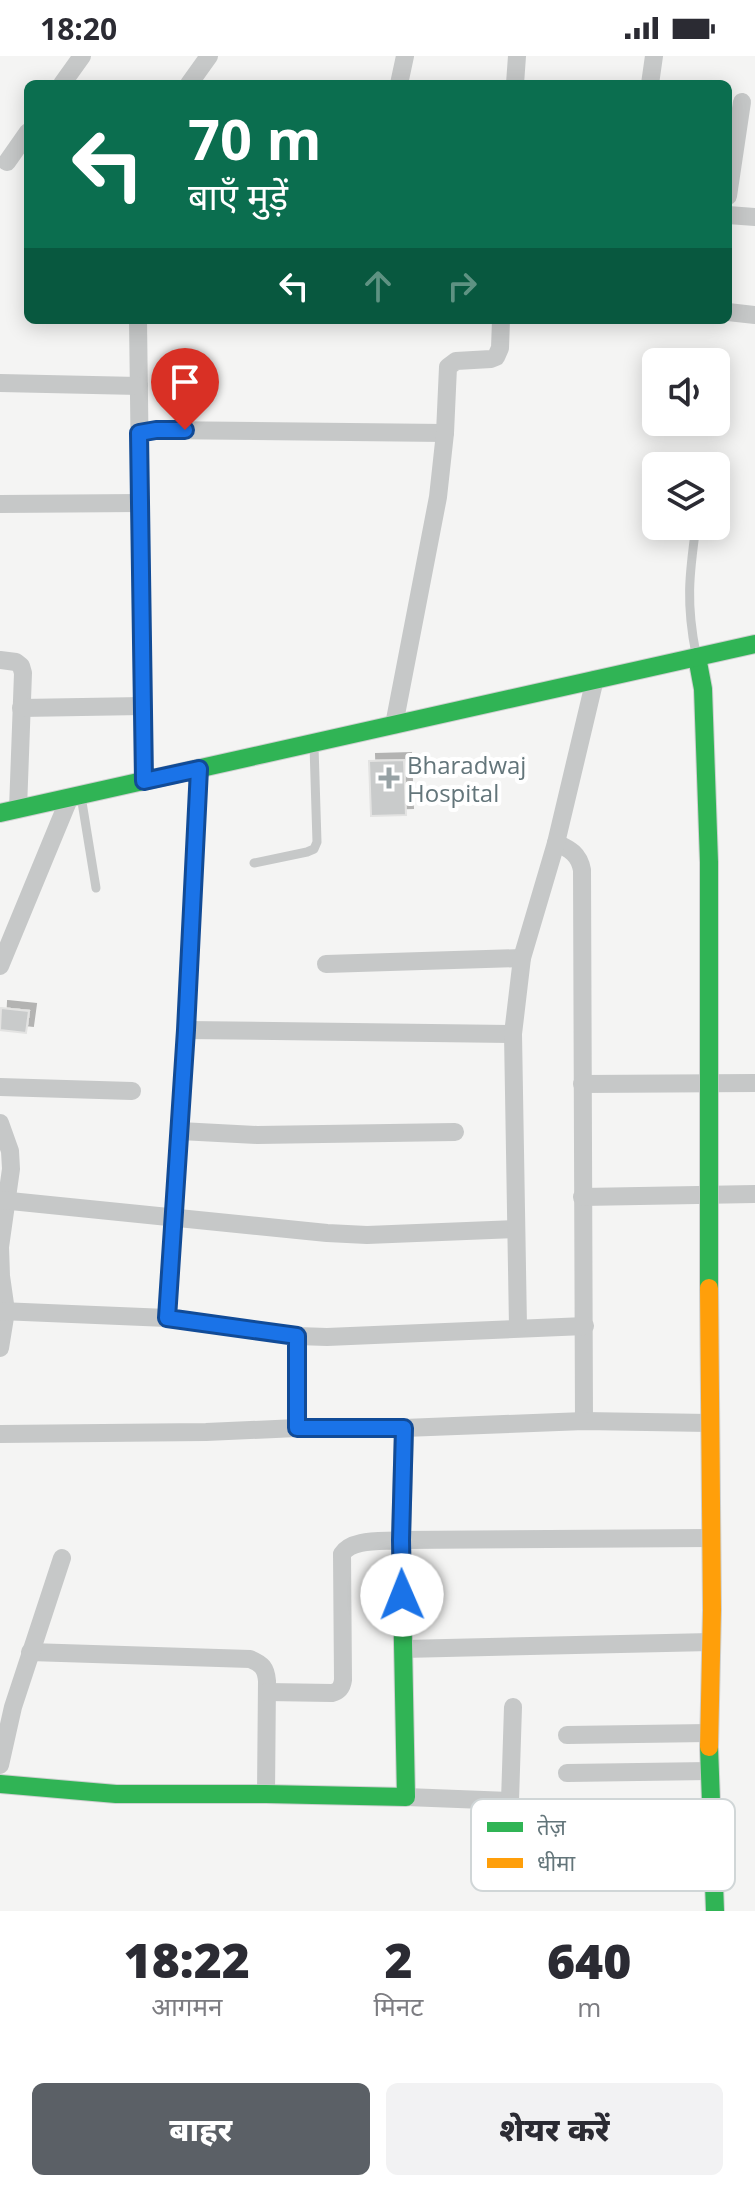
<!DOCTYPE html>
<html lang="hi">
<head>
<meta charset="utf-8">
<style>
	body { margin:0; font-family:"Open Sans","Noto Sans Devanagari",sans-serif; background:#f2f2f3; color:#2b2b33; height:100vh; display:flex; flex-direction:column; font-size:30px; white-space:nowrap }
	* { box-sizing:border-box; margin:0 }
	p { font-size:26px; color:#7c7c81 }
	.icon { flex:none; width:44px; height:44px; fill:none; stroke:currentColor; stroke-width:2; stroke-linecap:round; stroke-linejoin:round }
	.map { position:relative; height:1855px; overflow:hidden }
	.sheet { display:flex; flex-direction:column; background:#fff; flex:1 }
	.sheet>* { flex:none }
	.guide { position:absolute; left:24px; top:24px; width:708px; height:244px; border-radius:12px; box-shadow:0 4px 20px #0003; background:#0b6e4f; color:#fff; overflow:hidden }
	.controls { position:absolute; left:642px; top:292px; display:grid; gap:16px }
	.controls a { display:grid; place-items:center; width:88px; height:88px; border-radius:12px; background:#fff; box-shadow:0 4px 20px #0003; font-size:40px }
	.pin { position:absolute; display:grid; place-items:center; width:68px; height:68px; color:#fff; margin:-82px -34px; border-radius:50% 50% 50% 0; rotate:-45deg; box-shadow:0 0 8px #0007 }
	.pin .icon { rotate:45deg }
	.me { position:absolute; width:88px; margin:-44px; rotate:359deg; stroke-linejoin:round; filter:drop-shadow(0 0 6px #0008) }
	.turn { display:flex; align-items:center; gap:28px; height:168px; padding:0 32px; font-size:36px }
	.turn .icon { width:104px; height:104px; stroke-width:2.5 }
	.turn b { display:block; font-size:56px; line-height:68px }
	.lanes { display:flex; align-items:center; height:76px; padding:0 32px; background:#0003; justify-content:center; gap:40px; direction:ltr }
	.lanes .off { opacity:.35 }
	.eta { display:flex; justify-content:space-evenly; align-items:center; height:136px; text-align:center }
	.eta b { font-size:48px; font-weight:800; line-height:56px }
	.primary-button { display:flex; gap:16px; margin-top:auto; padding:16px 32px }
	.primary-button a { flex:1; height:92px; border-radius:12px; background:#5b6066; color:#fff; font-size:32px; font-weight:800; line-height:92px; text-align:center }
	.primary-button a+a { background:#f2f2f3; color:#2b2b33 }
	.status { display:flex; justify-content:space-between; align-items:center; height:56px; padding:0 40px; background:#fff; direction:ltr }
	.status svg { height:22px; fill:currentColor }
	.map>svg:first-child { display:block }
	.building { fill:#c9cbcb; stroke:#e3e3e2; stroke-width:2; filter:url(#shadow) }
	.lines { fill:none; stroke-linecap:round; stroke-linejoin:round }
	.fast-casing { stroke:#ced0d0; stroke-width:20 }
	.slow-casing { stroke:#ced0d0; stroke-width:20 }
	.lane { stroke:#c6c8c8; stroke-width:9 }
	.street { stroke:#c6c8c8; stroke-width:18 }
	.fast { stroke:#30b455; stroke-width:18 }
	.slow { stroke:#ff9f0a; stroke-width:18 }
	.route-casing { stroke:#114b97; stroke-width:20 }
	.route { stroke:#1a73e8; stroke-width:14 }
	.poi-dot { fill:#96a1a4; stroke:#fff; stroke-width:3 }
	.labels { text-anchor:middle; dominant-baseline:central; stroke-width:8; stroke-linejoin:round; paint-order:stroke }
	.poi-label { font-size:24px; fill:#63757a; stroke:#fff; text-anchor:start }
	.key { fill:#fff; stroke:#d0d6d7; stroke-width:2 }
	.key-label { font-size:22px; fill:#63757a }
</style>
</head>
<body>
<div class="status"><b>18:20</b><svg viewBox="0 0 49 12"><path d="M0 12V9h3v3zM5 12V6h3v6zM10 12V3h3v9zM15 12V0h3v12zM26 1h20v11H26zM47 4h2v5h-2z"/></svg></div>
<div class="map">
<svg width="755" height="1855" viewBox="0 0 755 1855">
	<defs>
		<filter id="shadow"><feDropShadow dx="7" dy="-7" stdDeviation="0" flood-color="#0004"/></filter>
	</defs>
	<rect width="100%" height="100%" fill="#f4f4f3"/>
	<!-- building -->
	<g class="building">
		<path d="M404,704L406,759L371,760L369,705Z"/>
		<path d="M1,952L29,955L26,977L0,974Z"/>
	</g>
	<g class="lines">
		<!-- fast casing -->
		<g class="fast-casing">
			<g id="fast">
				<path d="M697,601L703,633L709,806V1232"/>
				<path d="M0,757L755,588"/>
				<path d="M709,1691L715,1855"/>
				<path d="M0,1728L116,1738H266L406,1741L401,1484L404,1372"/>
			</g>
		</g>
		<!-- slow casing -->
		<g class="slow-casing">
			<path id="slow" d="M709,1691L712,1554L709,1232"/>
		</g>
		<!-- lane -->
		<g class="lane">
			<path d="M709,410L710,407"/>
			<path d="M696,470C689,520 686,548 696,598"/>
			<path d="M81,740L96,832"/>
			<path d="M254,807L307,796L314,793L317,786L314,690"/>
		</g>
		<!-- street -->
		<g class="street">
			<path d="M62,28L82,0"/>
			<path d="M189,28L209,0"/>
			<path d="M399,28L405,0"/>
			<path d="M515,28L517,0"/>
			<path d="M650,28L654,0"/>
			<path d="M7,106L28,76"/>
			<path d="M728,140L742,46"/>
			<path d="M728,159L755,161"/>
			<path d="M728,256L755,259"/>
			<path d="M138,264L144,725"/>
			<path d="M0,327L139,330"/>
			<path d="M139,377L156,374L445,377"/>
			<path d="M0,448L140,447"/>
			<path d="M0,604L16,606L21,610L23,617L18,753"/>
			<path d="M21,652L143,650"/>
			<path d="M394,669L438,441L445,377L448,311L456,305L491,303L496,301L500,292L501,264"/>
			<path d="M556,787C570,793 579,798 582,814L584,1365"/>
			<path d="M326,908L522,902"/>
			<path d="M0,910L69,743"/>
			<path d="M186,974L513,978"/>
			<path d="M582,1028L755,1027"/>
			<path d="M0,1031L132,1035"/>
			<path d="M0,1067L10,1095L11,1113L0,1191L1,1220L6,1255L0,1292"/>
			<path d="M180,1075L257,1079L455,1076"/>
			<path d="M582,1141L755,1138"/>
			<path d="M0,1144L327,1177L367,1179L515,1173"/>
			<path d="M0,1255L167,1262L297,1280L327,1281L585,1270"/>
			<path d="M167,1262L186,974L199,713"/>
			<path d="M518,1271L513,978L522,902L556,787L595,623"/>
			<path d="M297,1280V1372"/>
			<path d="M0,1378L206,1376L297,1372H404L584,1365L709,1367"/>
			<path d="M403,1593L711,1586"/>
			<path d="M30,1596L250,1603C262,1608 266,1612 267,1625L266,1738"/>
			<path d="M267,1636L332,1637C340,1635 342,1631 343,1624L342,1498C352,1482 384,1486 401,1484L711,1482"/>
			<path d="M567,1679L708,1677"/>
			<path d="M0,1709L13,1651L62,1502"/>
			<path d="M567,1717L709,1715"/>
			<path d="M406,1741L510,1745C514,1776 543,1798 573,1803L713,1800"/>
			<path d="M510,1745L513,1651"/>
		</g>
		<!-- fast -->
		<use href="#fast" class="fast"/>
		<!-- slow -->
		<use href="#slow" class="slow"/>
	</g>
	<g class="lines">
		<!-- route casing -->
		<g class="route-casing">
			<path id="route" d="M185,374H156L139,377L144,725L199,713L186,974L167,1262L297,1280V1372H404L401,1484L402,1539"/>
		</g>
		<!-- route -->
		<use href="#route" class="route"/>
	</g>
	<!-- markers -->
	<path class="poi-dot" d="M385 710h8v8h8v8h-8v8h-8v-8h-8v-8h8z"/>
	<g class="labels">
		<!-- poi labels -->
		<g class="poi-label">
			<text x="407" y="708">Bharadwaj<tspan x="407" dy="28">Hospital</tspan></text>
		</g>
	</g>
	<!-- legend -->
	<rect x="471" y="1743" width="264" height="92" rx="12" class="key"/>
	<rect x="487" y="1766" width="36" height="10" fill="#30b455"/>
	<rect x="487" y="1802" width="36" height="10" fill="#ff9f0a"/>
	<g class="key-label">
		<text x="537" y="1779">तेज़</text>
		<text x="537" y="1815">धीमा</text>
	</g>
</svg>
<div class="controls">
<a><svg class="icon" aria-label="sound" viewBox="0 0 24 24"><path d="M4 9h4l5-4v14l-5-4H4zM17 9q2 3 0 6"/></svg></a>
<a><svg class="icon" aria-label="layers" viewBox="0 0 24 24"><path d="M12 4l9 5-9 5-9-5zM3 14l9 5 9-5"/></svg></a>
</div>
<div class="pin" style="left:185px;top:374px;background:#d93025"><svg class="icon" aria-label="arrive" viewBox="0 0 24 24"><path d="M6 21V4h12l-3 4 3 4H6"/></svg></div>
<svg class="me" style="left:402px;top:1539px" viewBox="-20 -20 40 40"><circle r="19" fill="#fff"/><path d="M0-13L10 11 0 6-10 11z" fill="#1a73e8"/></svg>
<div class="guide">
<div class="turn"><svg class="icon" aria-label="left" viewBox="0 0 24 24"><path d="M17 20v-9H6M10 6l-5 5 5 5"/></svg><div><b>70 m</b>बाएँ मुड़ें</div></div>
<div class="lanes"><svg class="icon" aria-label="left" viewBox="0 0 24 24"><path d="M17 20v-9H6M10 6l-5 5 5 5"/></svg><svg class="icon off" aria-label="ahead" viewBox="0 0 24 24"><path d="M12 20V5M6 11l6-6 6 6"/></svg><svg class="icon off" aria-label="right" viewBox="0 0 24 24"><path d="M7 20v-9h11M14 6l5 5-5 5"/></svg></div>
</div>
</div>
<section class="sheet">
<div class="eta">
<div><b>18:22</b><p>आगमन</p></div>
<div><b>2</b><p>मिनट</p></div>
<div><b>640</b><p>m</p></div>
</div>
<div class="primary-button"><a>बाहर</a><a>शेयर करें</a></div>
</section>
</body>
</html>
